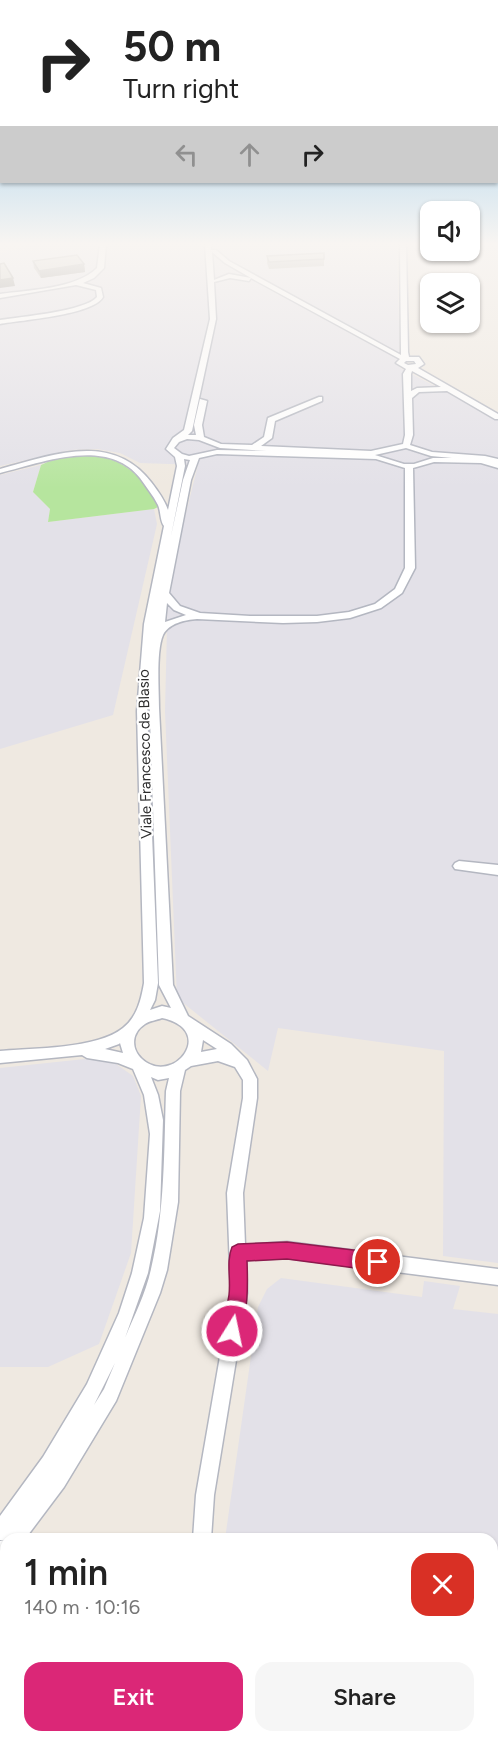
<!DOCTYPE html>
<html lang="en">
<head>
<meta charset="utf-8">
<style>
	body { margin:0; font-family:Figtree,sans-serif; background:#f6f6f6; color:#222; height:100vh; display:flex; flex-direction:column; font-size:22px; white-space:nowrap }
	* { box-sizing:border-box; margin:0 }
	p { font-size:20px; color:#767676 }
	.icon { flex:none; width:33px; height:33px; fill:none; stroke:currentColor; stroke-width:2; stroke-linecap:round; stroke-linejoin:round }
	.map { position:relative; flex:1; overflow:hidden }
	.details { position:absolute; left:0px; top:1533px; width:498px; height:210px; display:flex; flex-direction:column; background:#fff; border-radius:18px 18px 0 0; box-shadow:0 2px 4px #0004 }
	.details>* { flex:none }
	.top-card { position:absolute; left:0px; top:0px; width:498px; height:183px; box-shadow:0 2px 4px #0004; background:#fff; color:#222; overflow:hidden }
	.tools { position:absolute; left:420px; top:201px; display:grid; gap:12px }
	.tools a { display:grid; place-items:center; width:60px; height:60px; border-radius:12px; background:#fff; box-shadow:0 2px 4px #0004; font-size:30px }
	.pin { position:absolute; display:grid; place-items:center; width:51px; height:51px; color:#fff; margin:-26px; border:3px solid #fff; border-radius:50%; box-shadow:0 2px 6px #0007 }
	.me { position:absolute; width:66px; margin:-33px; rotate:10deg; stroke-linejoin:round; filter:drop-shadow(0 0 4px #0008) }
	.turn { display:flex; align-items:center; gap:21px; height:126px; padding:0 24px; font-size:27px }
	.turn .icon { width:78px; height:78px; stroke-width:2.5 }
	.turn b { display:block; font-size:42px; line-height:51px }
	.lanes { display:flex; align-items:center; height:57px; padding:0 24px; background:#0003; justify-content:center; gap:30px; direction:ltr }
	.lanes .off { opacity:.35 }
	.round { display:grid; place-items:center; flex:none; width:63px; height:63px; border-radius:18px; background:#f6f6f6 }
	.head { display:flex; align-items:center; justify-content:space-between; height:102px; padding:0 24px }
	h1 { font-size:36px; font-weight:600; line-height:45px }
	.action { display:flex; gap:12px; margin-top:auto; padding:12px 24px }
	.action a { flex:1; height:69px; border-radius:18px; background:#db2777; color:#fff; font-size:24px; font-weight:600; line-height:69px; text-align:center }
	.action a+a { background:#f6f6f6; color:#222 }
	.map>svg:first-child { display:block }
	.industrial { fill:#e3e1e8 }
	.green { fill:#b6e59e }
	.lines { fill:none; stroke-linecap:round; stroke-linejoin:round }
	.minor-casing { stroke:#b4b7c1; stroke-width:3 }
	.minor { fill:#fff; fill-rule:evenodd }
	.wall { fill:#afaba4 }
	.shaded-wall { fill:#8e8b86 }
	.building { fill:#cbc7bf; stroke:#8e8b86; stroke-width:1.5 }
	.route { fill:#db2777; stroke:#8e194d; stroke-width:1.5 }
	.labels { text-anchor:middle; dominant-baseline:central; stroke-width:4.5; stroke-linejoin:round; paint-order:stroke }
	.street-label { font-size:15px; fill:#2e2e2e; stroke:#fff }
</style>
</head>
<body>
<div class="map">
<svg width="498" height="1743" viewBox="0 0 498 1743">
	<rect width="100%" height="100%" fill="#efe9e1"/>
	<!-- industrial -->
	<g class="industrial">
		<path d="M37,244H397L400,368L498,419V1263L443,1256L444,1051L278,1028L268,1071L177,998L165,711L168,585L198,465L140,463L120,453L97,449L70,450L0,466V253Z"/>
		<path d="M41,465L33,492L50,509L48,522L154,509L157,524L113,715L0,749V475Z"/>
		<path d="M94,1058L116,1064L133,1076L141,1096L131,1253L99,1344L48,1367H0V1068Z"/>
		<path d="M281,1278L422,1297L424,1281L460,1286L453,1309L498,1314V1743H234L233,1737H492V1539H225L258,1307L267,1289Z"/>
	</g>
	<!-- green -->
	<path class="green" d="M91,455C116,458 131,467 147,487C151,493 157,499 158,507L154,509L48,522L50,509L33,492L41,465C57,457 73,456 91,455Z"/>
	<g class="lines">
		<!-- minor casing -->
		<g class="minor-casing">
			<g id="minor">
				<path d="M100,244H106L104,268L94,278L83,283L101,288L103,297C93,315 22,320 0,324V320C20,317 86,311 97,297L96,290L76,285L0,298V294C28,290 76,289 97,268Z"/>
				<path d="M205,244H211V250H216L229,261L401,355L400,244H406L408,352L409,357H419L424,364L418,368L498,414V419H495L447,391L419,392L412,398L413,435L410,445L432,452L485,456L498,459V468L481,463L434,462L413,468L415,568L402,593L381,608L350,618L317,622L283,623L197,619C185,620 169,623 163,635C156,651 159,690 159,708L173,985L188,1016L231,1044L247,1060L257,1079V1098L243,1193L245,1245L287,1242L498,1269V1285L287,1258L246,1260L247,1293L214,1495L211,1539H193L196,1495L231,1293L227,1193L243,1098V1080L235,1067L218,1061L191,1066L185,1070L180,1091L178,1202L167,1270L160,1293L116,1401L64,1487L25,1539H6V1563L0,1565V1541L4,1540H0V1516L43,1457L87,1384L119,1313L132,1273L144,1218L150,1134L144,1095L133,1069L118,1063L87,1058L82,1055L0,1063V1051C33,1048 97,1049 123,1028C137,1017 141,1000 144,983L137,711L144,624L164,526C160,521 161,512 158,505C153,495 146,487 140,478C107,436 41,463 0,473V469C52,455 112,431 151,482C158,491 164,499 168,510L177,466L175,457L166,449L173,438L184,430L210,319ZM212,252L225,263L251,278L229,274L214,280ZM230,278L249,281L251,278L400,359L396,363L406,369L403,374L405,435L403,444L371,451L261,446L272,438L275,421L322,401V397H319L268,418L264,437L252,445L221,444L204,437L202,425L207,401L200,399L194,425L196,435H188L192,431L216,319L214,282ZM406,361H414L416,364L408,365L404,363ZM412,371L441,387L417,388L411,391V374ZM187,439L199,440L220,448L267,451L217,450L189,456L182,454L174,448L179,442ZM406,448L431,456L452,458H433L414,464H404L375,455ZM217,454L376,459L405,468V568L395,589L375,604L349,612L317,616H250L200,613L180,606L169,593L191,480L199,458ZM184,459L190,460L183,480L171,536L185,466ZM167,603L174,610L186,615L165,622ZM149,689L159,985L171,1008L162,1006L150,1010L155,1000L158,983L147,711ZM162,1018C218,1030 173,1087 142,1059C131,1049 131,1033 145,1024C149,1021 157,1020 162,1018ZM203,1040L217,1049L201,1052ZM120,1043L123,1053L105,1049L119,1044ZM151,1077L158,1080L169,1078L166,1091C164,1151 165,1211 151,1269C146,1293 134,1316 125,1338L148,1273L160,1211L163,1120L158,1095ZM115,1363L104,1389L94,1405Z"/>
				<path d="M459,861L498,865V875L455,869L453,866L455,863Z"/>
				<rect x="192" y="1737" width="20" height="6"/>
			</g>
		</g>
		<!-- minor -->
		<use href="#minor" class="minor"/>
	</g>
	<!-- wall -->
	<g class="wall">
		<path d="M267,256L324,259V266L269,269L267,263Z"/>
		<path d="M33,261L84,264L85,272L41,278L34,268Z"/>
	</g>
	<!-- shaded-wall -->
	<g class="shaded-wall">
		<path d="M84,264L85,272L41,278L39,271Z"/>
		<path d="M13,278L15,286L0,288V280Z"/>
	</g>
	<!-- building -->
	<g class="building">
		<path d="M324,253V259L269,262L267,256Z"/>
		<path d="M77,255L84,264L39,271L33,261Z"/>
		<path d="M4,263L13,278L0,280V264Z"/>
	</g>
	<!-- sky -->
	<linearGradient id="sky" x2="0" y2="1"><stop stop-color="#7abfeb"/><stop offset="0.5" stop-color="#f8f5f2"/><stop offset="1" stop-color="#f8f5f2" stop-opacity="0"/></linearGradient>
	<rect width="498" height="488" fill="url(#sky)"/>
	<!-- route -->
	<path class="route" d="M287,1242L378,1253L384,1255L387,1262L384,1268L378,1271L287,1259L247,1261C248,1286 248,1314 239,1338L232,1340L225,1338C220,1325 227,1308 229,1295C231,1279 226,1261 232,1247L238,1244Z"/>
	<g class="labels">
		<!-- street labels -->
		<g class="street-label">
			<text transform="translate(145 754) rotate(-91)">Viale Francesco de Blasio</text>
		</g>
	</g>
</svg>
<div class="tools">
<a><svg class="icon" aria-label="sound" viewBox="0 0 24 24"><path d="M4 9h4l5-4v14l-5-4H4zM17 9q2 3 0 6"/></svg></a>
<a><svg class="icon" aria-label="layers" viewBox="0 0 24 24"><path d="M12 4l9 5-9 5-9-5zM3 14l9 5 9-5"/></svg></a>
</div>
<div class="pin" style="left:378px;top:1262px;background:#d93025"><svg class="icon" aria-label="arrive" viewBox="0 0 24 24"><path d="M6 21V4h12l-3 4 3 4H6"/></svg></div>
<svg class="me" style="left:232px;top:1331px" viewBox="-20 -20 40 40"><circle r="17" fill="#db2777" stroke="#fff" stroke-width="3"/><path d="M0-11L8 9 0 5-8 9z" fill="#fff"/></svg>
<div class="top-card">
<div class="turn"><svg class="icon" aria-label="right" viewBox="0 0 24 24"><path d="M7 20v-9h11M14 6l5 5-5 5"/></svg><div><b>50 m</b>Turn right</div></div>
<div class="lanes"><svg class="icon off" aria-label="left" viewBox="0 0 24 24"><path d="M17 20v-9H6M10 6l-5 5 5 5"/></svg><svg class="icon off" aria-label="ahead" viewBox="0 0 24 24"><path d="M12 20V5M6 11l6-6 6 6"/></svg><svg class="icon" aria-label="right" viewBox="0 0 24 24"><path d="M7 20v-9h11M14 6l5 5-5 5"/></svg></div>
</div>
<section class="details">
<div class="head"><div><h1>1 min</h1><p>140 m · 10:16</p></div><a class="round" style="background:#d93025;color:#fff"><svg class="icon" aria-label="close" viewBox="0 0 24 24"><path d="M6 6l12 12M18 6L6 18"/></svg></a></div>
<div class="action"><a>Exit</a><a>Share</a></div>
</section>
</div>
</body>
</html>
